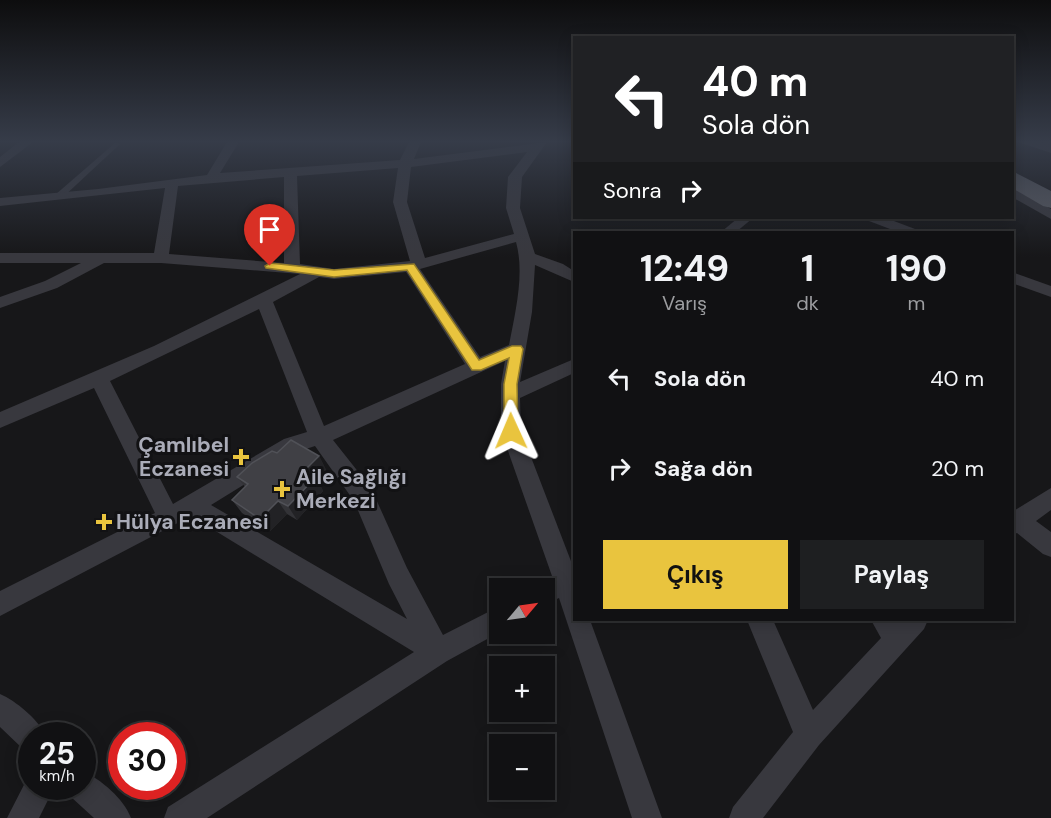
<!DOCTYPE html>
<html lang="tr">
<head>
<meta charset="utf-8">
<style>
	body { margin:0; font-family:"DM Sans",sans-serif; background:#1e1f21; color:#f1f3f6; height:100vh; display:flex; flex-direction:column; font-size:22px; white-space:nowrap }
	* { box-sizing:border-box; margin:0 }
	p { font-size:20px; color:#9c9da0 }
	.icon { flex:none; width:33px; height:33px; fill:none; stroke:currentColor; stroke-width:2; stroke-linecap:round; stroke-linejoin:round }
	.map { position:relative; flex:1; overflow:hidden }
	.side { position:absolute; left:573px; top:231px; width:441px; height:390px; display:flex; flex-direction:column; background:#111113; border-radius:0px; box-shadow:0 3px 15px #0003,0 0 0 2px #303133 }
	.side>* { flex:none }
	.top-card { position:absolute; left:573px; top:36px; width:441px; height:183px; border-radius:0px; box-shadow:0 3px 15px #0003,0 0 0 2px #303133; background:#202124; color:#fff; overflow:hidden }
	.needle { width:39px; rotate:61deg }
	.buttons { position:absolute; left:489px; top:578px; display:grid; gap:12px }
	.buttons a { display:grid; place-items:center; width:66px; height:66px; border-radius:0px; background:#111113; box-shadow:0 3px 15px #0003,0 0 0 2px #303133; font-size:30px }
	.speed { position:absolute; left:18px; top:722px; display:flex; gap:12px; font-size:30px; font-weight:700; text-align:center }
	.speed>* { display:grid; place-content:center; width:78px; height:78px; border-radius:50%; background:#111113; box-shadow:0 3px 15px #0003,0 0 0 2px #303133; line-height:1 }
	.speed small { font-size:15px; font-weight:400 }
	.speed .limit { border:9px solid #d22; background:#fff; color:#111 }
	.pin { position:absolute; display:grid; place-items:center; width:51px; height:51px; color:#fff; margin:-62px -26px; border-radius:50% 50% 50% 0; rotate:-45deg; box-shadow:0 0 6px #0007 }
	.pin .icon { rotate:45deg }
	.me { position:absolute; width:66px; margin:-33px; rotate:359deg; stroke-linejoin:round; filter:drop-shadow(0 0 4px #0008) }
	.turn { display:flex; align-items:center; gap:21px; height:126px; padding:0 30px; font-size:27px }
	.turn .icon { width:78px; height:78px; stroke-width:2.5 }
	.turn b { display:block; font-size:42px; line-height:51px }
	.then { display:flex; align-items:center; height:57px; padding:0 30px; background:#0003; gap:12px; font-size:22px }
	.eta { display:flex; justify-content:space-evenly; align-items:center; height:102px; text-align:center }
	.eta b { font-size:36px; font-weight:700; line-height:42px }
	.action { display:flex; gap:12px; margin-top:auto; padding:12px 30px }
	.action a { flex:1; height:69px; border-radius:0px; background:#e9c43e; color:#111; font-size:24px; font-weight:700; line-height:69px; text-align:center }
	.action a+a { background:#1e1f21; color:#f1f3f6 }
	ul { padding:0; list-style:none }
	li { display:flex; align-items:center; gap:18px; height:90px; padding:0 30px }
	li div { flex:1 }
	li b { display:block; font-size:22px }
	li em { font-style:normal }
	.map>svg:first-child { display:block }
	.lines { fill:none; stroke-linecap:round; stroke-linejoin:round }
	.service { fill:#38383e; fill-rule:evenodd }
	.minor { fill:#38383e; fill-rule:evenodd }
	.trunk { fill:#5c5e65; fill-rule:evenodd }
	.wall { fill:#333337 }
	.shaded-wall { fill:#222225 }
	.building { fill:#404045; stroke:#505157; stroke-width:1.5 }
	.route { fill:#e9c43e; stroke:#977f28; stroke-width:1.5 }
	.poi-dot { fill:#e9c43e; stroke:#121214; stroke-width:2 }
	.labels { text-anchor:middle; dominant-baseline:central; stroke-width:6; stroke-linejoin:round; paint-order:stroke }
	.poi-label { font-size:21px; font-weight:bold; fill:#aaacb8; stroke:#121214; text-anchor:start }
</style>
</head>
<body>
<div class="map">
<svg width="1051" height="818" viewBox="0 0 1051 818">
	<rect width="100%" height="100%" fill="#171719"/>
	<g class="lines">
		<!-- service -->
		<g class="service">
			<path d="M1043,142H1051V147Z"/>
			<path d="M115,143L120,144L61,199H55V195Z"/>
		</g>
		<!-- minor -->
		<g class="minor">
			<path d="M19,142H33L0,167V157Z"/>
			<path d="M227,142H239L220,173L400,160L409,142H421L414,159L547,142L522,177L520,208L535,254L563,264L574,271V282L535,265L532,312L520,382L574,359V373L520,398L521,431L574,569V620H590L662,818H632L559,598L544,605V588H534L535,584L552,576L501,431V384L505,361L333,440L371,488L407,568L443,635L500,606V632L447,661L207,818H164L168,807L414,652L191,516L0,616V591L155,513L94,388L0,428V412L154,346L300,274L161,263H104L57,288L0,308V297L45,281L81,263H0V253H154L165,188L0,206V198L98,189L207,175ZM527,152L508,177L506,208L514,234L425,258L407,202L411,167ZM398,168L393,202L410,261L334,269L300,264L297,176ZM284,177V263L169,254L178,186ZM516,242C525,274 515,313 509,345L480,357L420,269ZM406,272L465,364L324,426L273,302L319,277L334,279ZM259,309L307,432L284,439L173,504L110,381ZM315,446L354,501L389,584L407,619L211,505L297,452Z"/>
			<path d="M1018,142H1040L1051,145V153Z"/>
			<path d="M1012,187L1051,209V219L1012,197Z"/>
			<path d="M738,218H753L736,232H721Z"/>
			<path d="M867,218H886L915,229L917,232H898L869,221Z"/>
			<path d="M1012,272L1051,286V297L1012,283Z"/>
			<path d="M1051,488V510L1036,521L1051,532V557L1043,554L1017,533L1012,535V512Z"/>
			<path d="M747,620H773L813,710L881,638L871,620H928L924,629L819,745L763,818H729L733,807L793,732Z"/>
			<path d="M0,694C16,701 38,719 45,735H32V752L22,748L0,727Z"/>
			<path d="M82,771C101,779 124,799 131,818H94L71,797L67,786H82Z"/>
			<path d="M29,775H32V786H55L39,818H7Z"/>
		</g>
		<!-- trunk -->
		<path class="trunk" d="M1012,171L1051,191V208L1043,206L1012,188Z"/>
	</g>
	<!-- wall -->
	<path class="wall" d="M319,456L326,470L317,479L323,491L297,520L287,514L270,531L242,513L232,500L245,487L237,477Z"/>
	<!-- shaded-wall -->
	<g class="shaded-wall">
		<path d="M319,456L326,470L317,479L323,491L297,520L288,506L304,471Z"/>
		<path d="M278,501L287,514L270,531L260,519Z"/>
	</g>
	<!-- building -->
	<path class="building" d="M291,440L319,456L304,471L316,477L288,506L278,501L260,519L232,500L248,484L237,477L252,463L272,451L277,453Z"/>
	<!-- sky -->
	<linearGradient id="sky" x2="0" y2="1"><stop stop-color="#0d0d0e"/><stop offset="0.55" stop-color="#363c49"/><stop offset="1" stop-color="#363c49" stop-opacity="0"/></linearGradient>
	<rect width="1051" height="257" fill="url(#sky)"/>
	<!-- route -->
	<path class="route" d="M270,263L334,270L414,264L479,360L512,346H521L523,349L517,384L518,431L516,435H506L504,431V384L509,358L481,370H472L407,270L334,277L266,268L265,266Z"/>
	<!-- markers -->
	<g class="poi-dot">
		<path d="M238 448h6v6h6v6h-6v6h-6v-6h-6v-6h6z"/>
		<path d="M279 480h6v6h6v6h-6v6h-6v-6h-6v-6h6z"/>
		<path d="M101 513h6v6h6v6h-6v6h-6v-6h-6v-6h6z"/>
	</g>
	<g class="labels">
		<!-- poi labels -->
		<g class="poi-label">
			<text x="229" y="445" text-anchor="end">Çamlıbel<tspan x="229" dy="24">Eczanesi</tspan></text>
			<text x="296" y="477">Aile Sağlığı<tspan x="296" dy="24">Merkezi</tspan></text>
			<text x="116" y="522">Hülya Eczanesi</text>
		</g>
	</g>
</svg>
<div class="buttons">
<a><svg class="needle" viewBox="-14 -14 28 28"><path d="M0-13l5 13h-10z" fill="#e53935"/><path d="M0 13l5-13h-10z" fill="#9c9da0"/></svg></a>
<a>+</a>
<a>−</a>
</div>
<div class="speed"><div>25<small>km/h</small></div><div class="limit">30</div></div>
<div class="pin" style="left:270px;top:266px;background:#d93025"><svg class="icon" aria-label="arrive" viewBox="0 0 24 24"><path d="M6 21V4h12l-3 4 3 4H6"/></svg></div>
<svg class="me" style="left:511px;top:431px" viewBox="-20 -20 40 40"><path d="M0-17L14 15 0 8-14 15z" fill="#e9c43e" stroke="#fff" stroke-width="4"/></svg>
<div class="top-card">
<div class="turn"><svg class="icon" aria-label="left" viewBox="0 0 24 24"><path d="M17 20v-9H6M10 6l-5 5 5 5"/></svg><div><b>40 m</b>Sola dön</div></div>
<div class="then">Sonra<svg class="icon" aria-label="right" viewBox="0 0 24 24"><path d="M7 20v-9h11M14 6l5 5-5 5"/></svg></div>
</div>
<section class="side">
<div class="eta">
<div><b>12:49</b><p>Varış</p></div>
<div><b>1</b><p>dk</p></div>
<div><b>190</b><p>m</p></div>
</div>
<ul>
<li><svg class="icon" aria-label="left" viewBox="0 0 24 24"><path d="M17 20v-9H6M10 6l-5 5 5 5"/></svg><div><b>Sola dön</b></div><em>40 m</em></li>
<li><svg class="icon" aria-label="right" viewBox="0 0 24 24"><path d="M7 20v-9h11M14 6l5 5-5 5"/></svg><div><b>Sağa dön</b></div><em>20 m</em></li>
</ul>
<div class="action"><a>Çıkış</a><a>Paylaş</a></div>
</section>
</div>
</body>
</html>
